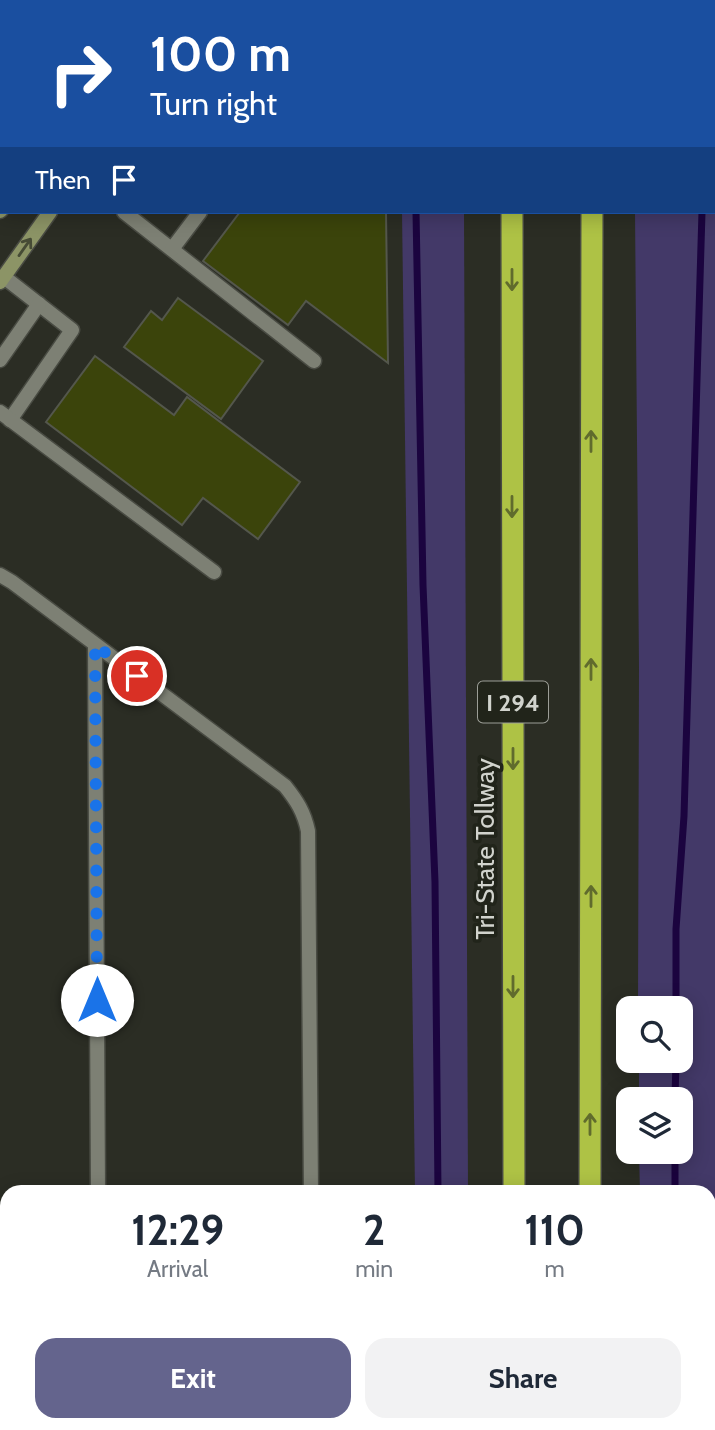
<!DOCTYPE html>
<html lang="en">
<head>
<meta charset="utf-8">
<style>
	body { margin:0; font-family:Cabin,sans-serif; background:#f2f2f3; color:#1f2937; height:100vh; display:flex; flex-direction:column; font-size:26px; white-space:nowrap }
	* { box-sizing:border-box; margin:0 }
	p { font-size:23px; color:#747a83 }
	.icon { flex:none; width:38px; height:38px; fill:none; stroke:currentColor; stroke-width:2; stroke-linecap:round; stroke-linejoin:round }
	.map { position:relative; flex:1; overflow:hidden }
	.panel { position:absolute; left:0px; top:1185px; width:716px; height:247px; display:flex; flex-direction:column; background:#fff; border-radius:21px 21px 0 0; box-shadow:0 4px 18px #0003 }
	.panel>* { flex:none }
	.banner { position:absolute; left:0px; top:0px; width:716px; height:214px; box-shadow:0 4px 18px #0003; background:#1a4fa0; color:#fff; overflow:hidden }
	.controls { position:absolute; left:616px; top:996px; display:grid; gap:14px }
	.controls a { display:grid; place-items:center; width:77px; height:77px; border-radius:14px; background:#fff; box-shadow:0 4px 18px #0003; font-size:35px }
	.pin { position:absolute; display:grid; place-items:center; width:60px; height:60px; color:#fff; margin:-30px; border:4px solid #fff; border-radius:50%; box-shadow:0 2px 7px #0007 }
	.me { position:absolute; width:77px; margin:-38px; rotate:0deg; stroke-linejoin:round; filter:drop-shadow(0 0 5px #0008) }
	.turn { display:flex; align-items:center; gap:24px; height:147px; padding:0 35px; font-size:32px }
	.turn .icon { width:91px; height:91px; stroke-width:2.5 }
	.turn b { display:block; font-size:49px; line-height:60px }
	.then { display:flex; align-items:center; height:66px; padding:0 35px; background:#0003; gap:14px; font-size:26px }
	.eta { display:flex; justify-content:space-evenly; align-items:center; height:119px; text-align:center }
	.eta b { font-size:42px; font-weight:800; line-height:49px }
	.primary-button { display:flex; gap:14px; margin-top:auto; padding:14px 35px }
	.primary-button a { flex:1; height:80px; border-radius:21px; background:#64648d; color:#fff; font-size:28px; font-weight:800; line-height:80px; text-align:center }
	.primary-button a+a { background:#f2f2f3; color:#1f2937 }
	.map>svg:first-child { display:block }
	.green { fill:#433968 }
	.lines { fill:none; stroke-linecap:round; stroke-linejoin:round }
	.stream { stroke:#1b043f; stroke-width:7 }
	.building { fill:#3b440b; stroke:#54574c; stroke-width:2 }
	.lane-casing { stroke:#494b43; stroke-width:17 }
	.street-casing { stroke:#494b43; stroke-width:17 }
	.secondary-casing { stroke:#494b43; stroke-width:17 }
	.highway-casing { stroke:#494b43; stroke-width:24 }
	.lane { stroke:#7d8074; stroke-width:14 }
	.street { stroke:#7d8074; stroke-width:14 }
	.secondary { stroke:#8c9466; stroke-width:14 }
	.highway { stroke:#aec245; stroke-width:21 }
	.oneway { stroke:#464b35 }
	.oneway2 { stroke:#606b2d }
	.route { stroke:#1a73e8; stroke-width:12; stroke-dasharray:0 21.6 }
	.labels { text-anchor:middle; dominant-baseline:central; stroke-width:7; stroke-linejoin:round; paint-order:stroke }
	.shield { fill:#21241a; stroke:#9c9e97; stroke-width:2 }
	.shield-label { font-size:24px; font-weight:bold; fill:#d1d3cd }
	.street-label { font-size:26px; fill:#d1d3cd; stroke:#21241a }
</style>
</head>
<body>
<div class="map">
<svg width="715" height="1430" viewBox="0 0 715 1430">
	<rect width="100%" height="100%" fill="#2b2d24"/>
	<!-- green -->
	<g class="green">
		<path d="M635,0H715V1430H641V1425L709,1424V1192H640L639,1152H681V1099H639V1061L681,1060V1008H638L639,668L635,212H714V2Z"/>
		<path d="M402,212H464L468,1192H415Z"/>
		<rect x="417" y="1425" width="51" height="5"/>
	</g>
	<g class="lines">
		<!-- stream -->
		<g class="stream">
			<path d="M416,0V2"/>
			<path d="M707,2V0"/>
			<path d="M416,212L423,585L435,882L438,1192"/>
			<path d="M676,1008V929L684,816L702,212"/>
			<path d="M675,1099L676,1060"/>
			<path d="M675,1192V1152"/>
			<path d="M441,1424V1430"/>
			<path d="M674,1430V1424"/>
		</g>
	</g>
	<!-- building -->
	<g class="building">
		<path d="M285,0H340L342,2H287Z"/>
		<path d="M0,58L2,60L0,92Z"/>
		<path d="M240,212H386L388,363L306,301L288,325L203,261Z"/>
		<path d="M178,298L263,361L221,419L124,347L151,311L162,320Z"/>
		<path d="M95,356L174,415L187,397L300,482L258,539L203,498L182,525L46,422Z"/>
	</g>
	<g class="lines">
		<!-- lane casing -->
		<g class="lane-casing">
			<g id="lane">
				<path d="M124,212L314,361"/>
				<path d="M172,249L200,212"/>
				<path d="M4,277L72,330L10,420"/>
				<path d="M0,360L39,304"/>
				<path d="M0,412L214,572"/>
				<path d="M0,575L12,582L285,786C297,801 304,812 308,831L311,1192"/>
				<path d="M95,645L98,1192"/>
				<path d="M0,1232L7,1237"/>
				<path d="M258,1424L266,1430"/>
				<path d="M313,1424V1430"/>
				<path d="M43,1430L47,1424"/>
			</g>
		</g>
		<!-- street casing -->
		<g class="street-casing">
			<g id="street">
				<path d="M0,0L2,2"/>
				<path d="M0,159H2"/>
			</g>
		</g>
		<!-- secondary casing -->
		<g class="secondary-casing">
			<g id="secondary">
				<path d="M150,2L151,0"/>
				<path d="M199,2L200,0"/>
				<path d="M0,211L2,209"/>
				<path d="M0,282L50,212"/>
			</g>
		</g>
		<!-- highway casing -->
		<g class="highway-casing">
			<g id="highway">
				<path d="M512,0V2"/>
				<path d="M592,2V0"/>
				<path d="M512,212L514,1192"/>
				<path d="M590,1192L592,212"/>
				<path d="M516,1424V1430"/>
				<path d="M592,1424V1430"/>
			</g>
		</g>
		<!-- lane -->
		<use href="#lane" class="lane"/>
		<!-- street -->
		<use href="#street" class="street"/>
		<!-- secondary -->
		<use href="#secondary" class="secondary"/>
		<!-- highway -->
		<use href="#highway" class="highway"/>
	</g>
	<!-- one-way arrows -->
	<defs><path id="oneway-shaft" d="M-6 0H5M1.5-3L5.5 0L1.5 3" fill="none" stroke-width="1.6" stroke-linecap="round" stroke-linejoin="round" transform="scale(1.75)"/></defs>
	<use class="oneway" href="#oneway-shaft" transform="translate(25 247) rotate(-55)"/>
	<g class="oneway2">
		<use href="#oneway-shaft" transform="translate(512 280) rotate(90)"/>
		<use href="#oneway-shaft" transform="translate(591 441) rotate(-90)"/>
		<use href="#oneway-shaft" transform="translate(512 507) rotate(90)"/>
		<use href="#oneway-shaft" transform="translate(591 669) rotate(-90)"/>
		<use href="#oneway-shaft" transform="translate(513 759) rotate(90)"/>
		<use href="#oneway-shaft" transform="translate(591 896) rotate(-90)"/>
		<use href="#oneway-shaft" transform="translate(513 987) rotate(90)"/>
		<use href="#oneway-shaft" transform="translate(590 1124) rotate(-90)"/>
	</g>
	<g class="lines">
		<!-- route -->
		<path class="route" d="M97,1000L95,645L137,676"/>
	</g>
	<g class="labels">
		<!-- shield labels -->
		<rect class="shield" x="478" y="681.5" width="70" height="41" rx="5"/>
		<g class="shield-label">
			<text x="513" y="702">I 294</text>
		</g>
		<!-- street labels -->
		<g class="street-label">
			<text transform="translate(485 849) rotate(-90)">Tri-State Tollway</text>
		</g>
	</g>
</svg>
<div class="controls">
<a><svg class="icon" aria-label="search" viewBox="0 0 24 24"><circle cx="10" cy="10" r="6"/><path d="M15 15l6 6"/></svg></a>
<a><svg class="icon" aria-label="layers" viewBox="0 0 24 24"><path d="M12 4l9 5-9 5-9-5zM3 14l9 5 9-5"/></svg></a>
</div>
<div class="pin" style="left:137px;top:676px;background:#d93025"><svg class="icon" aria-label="arrive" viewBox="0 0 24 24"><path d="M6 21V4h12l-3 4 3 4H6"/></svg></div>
<svg class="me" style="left:97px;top:1000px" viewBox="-20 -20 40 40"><circle r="19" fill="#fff"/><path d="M0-13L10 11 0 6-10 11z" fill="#1a73e8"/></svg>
<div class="banner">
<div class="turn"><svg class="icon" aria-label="right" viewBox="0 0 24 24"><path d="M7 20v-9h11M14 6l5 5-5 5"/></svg><div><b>100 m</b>Turn right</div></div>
<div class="then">Then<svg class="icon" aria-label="arrive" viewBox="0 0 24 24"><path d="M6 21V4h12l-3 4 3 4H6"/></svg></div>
</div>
<section class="panel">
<div class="eta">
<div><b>12:29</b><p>Arrival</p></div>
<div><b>2</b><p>min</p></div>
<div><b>110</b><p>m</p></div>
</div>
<div class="primary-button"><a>Exit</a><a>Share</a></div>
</section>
</div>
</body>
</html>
